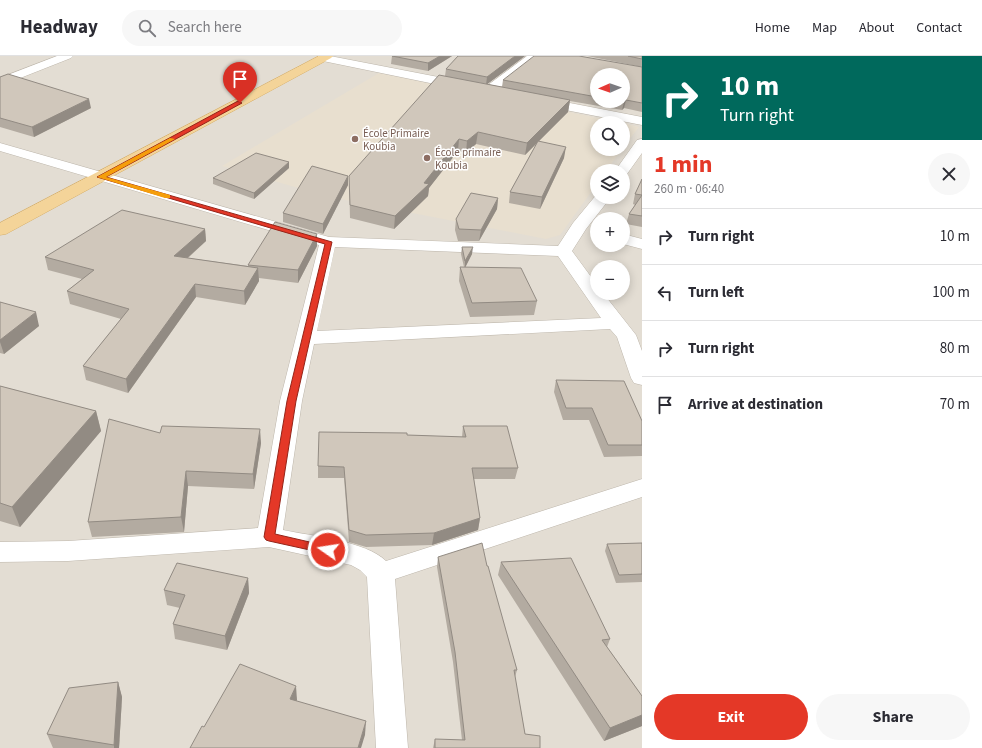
<!DOCTYPE html>
<html lang="en">
<head>
<meta charset="utf-8">
<style>
	body { margin:0; font-family:"Source Sans 3",sans-serif; background:#f7f7f7; color:#2b2b33; height:100vh; display:flex; flex-direction:column; font-size:15px; white-space:nowrap }
	* { box-sizing:border-box; margin:0 }
	p { font-size:13px; color:#7c7c81 }
	.icon { flex:none; width:22px; height:22px; fill:none; stroke:currentColor; stroke-width:2; stroke-linecap:round; stroke-linejoin:round }
	.map { position:relative; flex:1; overflow:hidden }
	.side { display:flex; flex-direction:column; background:#fff; width:340px }
	.side>* { flex:none }
	.guide { background:#00695c; color:#fff; overflow:hidden }
	.needle { width:26px; rotate:268deg }
	.tools { position:absolute; left:590px; top:12px; display:grid; gap:8px }
	.tools a { display:grid; place-items:center; width:40px; height:40px; border-radius:50%; background:#fff; box-shadow:0 2px 10px #0003; font-size:20px }
	.pin { position:absolute; display:grid; place-items:center; width:34px; height:34px; color:#fff; margin:-41px -17px; border-radius:50% 50% 50% 0; rotate:-45deg; box-shadow:0 0 4px #0007 }
	.pin .icon { rotate:45deg }
	.me { position:absolute; width:44px; margin:-22px; rotate:283deg; stroke-linejoin:round; filter:drop-shadow(0 0 3px #0008) }
	.turn { display:flex; align-items:center; gap:14px; height:84px; padding:0 12px; font-size:18px }
	.turn .icon { width:52px; height:52px; stroke-width:2.5 }
	.turn b { display:block; font-size:28px; line-height:34px }
	.round { display:grid; place-items:center; flex:none; width:42px; height:42px; border-radius:21px; background:#f7f7f7 }
	.overview { display:flex; align-items:center; justify-content:space-between; height:68px; padding:0 12px }
	h1 { font-size:24px; font-weight:700; line-height:30px; color:#e43827 }
	.primary-button { display:flex; gap:8px; margin-top:auto; padding:8px 12px }
	.primary-button a { flex:1; height:46px; border-radius:24px; background:#e43827; color:#fff; font-size:16px; font-weight:700; line-height:46px; text-align:center }
	.primary-button a+a { background:#f7f7f7; color:#2b2b33 }
	ul { padding:0; list-style:none }
	li { display:flex; align-items:center; gap:12px; height:56px; padding:0 12px; border-top:1px solid #e1e1e2 }
	li div { flex:1 }
	li b { display:block; font-size:15px }
	li em { font-style:normal }
	header { display:flex; align-items:center; gap:24px; box-sizing:border-box; height:56px; padding:0 20px; background:#fff; border-bottom:1px solid #e1e1e2 }
	header strong { font-size:19px }
	nav { display:flex; gap:22px; margin-inline-start:auto; font-size:14px }
	.search { width:280px; height:36px; background:#f7f7f7; display:flex; align-items:center; gap:10px; box-sizing:border-box; padding:0 14px; border-radius:22px; color:#7c7c81; font-size:15px }
	main { display:flex; flex:1; min-height:0 }
	.map>svg:first-child { display:block }
	.residential { fill:#e3ddd3; fill-rule:evenodd }
	.education { fill:#e8dfcf }
	.lines { fill:none; stroke-linecap:round; stroke-linejoin:round }
	.minor-casing { stroke:#bdb6ab; stroke-width:1 }
	.primary-casing { stroke:#d7b06b; stroke-width:1 }
	.minor { fill:#fff; fill-rule:evenodd }
	.primary { fill:#f4d499; fill-rule:evenodd }
	.wall { fill:#b3aba1; fill-rule:evenodd }
	.shaded-wall { fill:#928b83 }
	.building { fill:#d0c7bb; stroke:#928b83 }
	.route { fill:#e43827; stroke:#942419 }
	.slow { fill:#f59e0b }
	.education-dot { fill:#8d6e63; stroke:#fff; stroke-width:1.5 }
	.labels { text-anchor:middle; dominant-baseline:central; stroke-width:3; stroke-linejoin:round; paint-order:stroke }
	.far-education-label { font-size:11px; fill:#785e54; stroke:#fff; text-anchor:start }
</style>
</head>
<body>
<header>
<strong>Headway</strong>
<div class="search"><svg class="icon" aria-label="search" viewBox="0 0 24 24"><circle cx="10" cy="10" r="6"/><path d="M15 15l6 6"/></svg>Search here</div>
<nav><a>Home</a><a>Map</a><a>About</a><a>Contact</a></nav>
</header>
<main>
<div class="map">
<svg width="642" height="692" viewBox="0 0 642 692">
	<rect width="100%" height="100%" fill="#f0ece4"/>
	<!-- residential -->
	<path class="residential" d="M0,0H642V692H0ZM597,19H623V45H597ZM597,67H623V93H597ZM597,115H623V141H597ZM597,163H623V189H597ZM597,211H623V237H597Z"/>
	<!-- education -->
	<g class="education">
		<path d="M379,17L622,67H597V93H622L606,115H597V128L560,179L546,183L330,141L222,110Z"/>
		<path d="M623,67L639,71L623,92Z"/>
	</g>
	<g class="lines">
		<!-- minor casing -->
		<g class="minor-casing">
			<g id="minor">
				<path d="M57,0H73L71,2L0,30V22Z"/>
				<path d="M319,0H330L464,26L468,27L470,30L468,33L464,34L323,5L319,4L317,2Z"/>
				<path d="M527,0H540L492,38H484L482,35L484,32Z"/>
				<path d="M539,41L642,61V69L535,48L533,45L535,42Z"/>
				<path d="M642,83V97L627,118L623,119V115H615L637,84Z"/>
				<path d="M0,87L329,181L558,190L573,167L597,138V141H611L586,173L572,195L597,229V237H603L636,279L642,295V329L634,327L631,322L617,281L610,273L314,288L302,345L283,474C311,480 366,485 386,505L642,423V441L395,523L408,692H376L367,521L360,514L351,509L269,491L68,505L0,506V486L68,485L258,472L280,345L319,189L0,95ZM335,191L558,200L601,262L317,275Z"/>
				<path d="M623,178L642,183V193L623,188Z"/>
			</g>
		</g>
		<!-- primary casing -->
		<g class="primary-casing">
			<path id="primary" d="M319,0H333L331,2L6,178L0,179V167Z"/>
		</g>
		<!-- minor -->
		<use href="#minor" class="minor"/>
		<!-- primary -->
		<use href="#primary" class="primary"/>
	</g>
	<!-- wall -->
	<g class="wall">
		<path d="M392,0H452L428,15L391,8Z"/>
		<path d="M525,0L487,28L502,31L503,24L642,11V56L624,52L622,54L570,45L568,56L539,85L564,102L540,153L509,147L510,136L537,87L525,99L476,88L466,97L458,95L429,132L428,140L394,173L350,162L349,120L445,20L446,13ZM597,19L623,45H597Z"/>
		<path d="M587,0H642V11Z"/>
		<path d="M0,21L91,52L34,81L0,71Z"/>
		<path d="M289,112L254,143L213,128V122Z"/>
		<path d="M348,120V129L323,178L283,166V157Z"/>
		<path d="M642,123V171L626,168L629,158L635,149L633,148L635,138Z"/>
		<path d="M498,142L497,153L479,185H458L455,174L456,163Z"/>
		<path d="M205,173L206,185L188,202L248,210V209L317,190L298,227L259,222V225L245,249L196,241L128,337L86,324L83,310L121,263L70,248L67,235L82,223L48,214L45,201Z"/>
		<path d="M462,191L472,198L465,211L537,245L534,259L470,261L459,225L460,211H464L461,198Z"/>
		<path d="M0,246L39,270L4,298L0,297Z"/>
		<path d="M556,324L642,365V400L604,401L589,364H563L554,336Z"/>
		<path d="M0,330L96,355L101,375L20,471L0,465Z"/>
		<path d="M463,370L518,412L515,423H474L480,462L478,474L432,489L366,491L349,486L344,422H318V410L407,379L462,381Z"/>
		<path d="M160,377L261,387L254,433L188,430L184,476L92,481L88,466Z"/>
		<path d="M642,487V526L616,527L605,495L607,488Z"/>
		<path d="M438,501L487,510L517,614L515,621L525,678L540,692L462,684L453,606L437,511Z"/>
		<path d="M501,506L610,583L607,591L642,640V670L604,685L498,519Z"/>
		<path d="M248,522L249,537L227,594L175,583L173,568L180,552L167,549L164,534Z"/>
		<path d="M118,626L122,641L119,692H53L47,678Z"/>
		<path d="M435,683V692H433Z"/>
	</g>
	<!-- shaded-wall -->
	<g class="shaded-wall">
		<path d="M440,0H452L428,15V7Z"/>
		<path d="M515,0H525L486,29L487,21Z"/>
		<path d="M89,43L91,52L34,81L32,71Z"/>
		<path d="M570,44L568,56L525,99L527,87Z"/>
		<path d="M626,44L624,52L622,54L624,46Z"/>
		<path d="M478,76L476,88L466,97L467,85Z"/>
		<path d="M459,83L458,95L429,132L428,140L394,173L395,160L424,127Z"/>
		<path d="M566,91L564,102L540,153L542,141Z"/>
		<path d="M289,106V112L254,143V137Z"/>
		<path d="M348,120V129L323,178V168Z"/>
		<path d="M498,142L497,153L479,185L481,174Z"/>
		<path d="M205,173L206,185L176,212L174,200Z"/>
		<path d="M317,178V190L298,227V214Z"/>
		<path d="M473,191L472,198L465,212V205Z"/>
		<path d="M258,212L259,225L245,249L244,235Z"/>
		<path d="M195,228L196,241L128,337L126,323Z"/>
		<path d="M36,256L39,270L4,298L0,286V284Z"/>
		<path d="M96,355L101,375L20,471L12,451Z"/>
		<path d="M260,373L261,387L254,433L253,418Z"/>
		<path d="M186,415L188,430L184,476L181,461Z"/>
		<path d="M480,462L478,474L432,489L434,477Z"/>
		<path d="M248,522L249,537L227,594L225,580Z"/>
		<path d="M118,626L122,641L119,692H114V689Z"/>
		<path d="M296,630L297,644L291,657L290,643Z"/>
		<path d="M642,659V670L604,685L610,672Z"/>
		<path d="M366,665L365,679L361,692H358Z"/>
	</g>
	<!-- building -->
	<g class="building">
		<path d="M392,0H440L428,7Z"/>
		<path d="M458,0H515L487,21L446,13Z"/>
		<path d="M534,0H579L642,11V47L626,44L624,46L619,45H623V19H597V41L503,24Z"/>
		<path d="M628,0H642V3Z"/>
		<path d="M8,18L89,43L32,71L0,62V21Z"/>
		<path d="M439,19L570,44L527,87L478,76L467,85L459,83L424,127L429,128L395,160L350,149L349,120Z"/>
		<path d="M538,85L566,91L542,141L510,136Z"/>
		<path d="M256,97L289,106L254,137L213,122Z"/>
		<path d="M312,110L348,120L323,168L283,157Z"/>
		<path d="M642,123V160L629,158L642,139L635,138Z"/>
		<path d="M471,137L498,142L481,174L459,173L456,163Z"/>
		<path d="M122,154L205,173L174,200L258,212L244,235L195,228L126,323L83,310L129,253L67,235L94,214L45,201Z"/>
		<path d="M275,166L317,178L298,214L248,209Z"/>
		<path d="M462,191H473L465,205Z"/>
		<path d="M460,211L521,212L537,245L472,247Z"/>
		<path d="M0,246L36,256L0,284Z"/>
		<path d="M556,324L624,325L642,365V389H608L592,352H566Z"/>
		<path d="M0,330L96,355L12,451L0,447Z"/>
		<path d="M109,363L160,377L162,370L260,373L253,418L186,415L181,461L88,466Z"/>
		<path d="M463,370H507L518,412H472L480,462L434,477L366,479L349,474L344,411L318,410L319,376L407,377V379L466,381Z"/>
		<path d="M482,487L487,510H488L517,614H514L525,678L540,680V692H435V683L465,684L455,596L438,501Z"/>
		<path d="M642,487V518L619,519L607,488Z"/>
		<path d="M571,502L610,583L602,584L642,640V659L610,672L501,506Z"/>
		<path d="M177,507L248,522L225,580L173,568L185,539L164,534Z"/>
		<path d="M240,608L296,630L290,643L366,665L358,692H190L202,670L204,671Z"/>
		<path d="M118,626L114,689L47,678L69,632Z"/>
	</g>
	<!-- route -->
	<path class="route" d="M238,45L242,47L106,121L332,186L296,345L275,478L331,491L333,494L331,497L328,498L269,485L266,484L264,481L287,345L325,188L97,121Z"/>
	<!-- slow -->
	<path class="slow" d="M170,82L175,83L106,121L170,139V142H165L97,121Z"/>
	<!-- markers -->
	<g class="education-dot">
		<circle cx="355" cy="83" r="4"/>
		<circle cx="427" cy="102" r="4"/>
	</g>
	<g class="labels">
		<!-- far-education labels -->
		<g class="far-education-label">
			<text x="363" y="77">École Primaire<tspan x="363" dy="13">Koubia</tspan></text>
			<text x="435" y="96">École primaire<tspan x="435" dy="13">Koubia</tspan></text>
		</g>
	</g>
</svg>
<div class="tools">
<a><svg class="needle" viewBox="-14 -14 28 28"><path d="M0-13l5 13h-10z" fill="#e53935"/><path d="M0 13l5-13h-10z" fill="#7c7c81"/></svg></a>
<a><svg class="icon" aria-label="search" viewBox="0 0 24 24"><circle cx="10" cy="10" r="6"/><path d="M15 15l6 6"/></svg></a>
<a><svg class="icon" aria-label="layers" viewBox="0 0 24 24"><path d="M12 4l9 5-9 5-9-5zM3 14l9 5 9-5"/></svg></a>
<a>+</a>
<a>−</a>
</div>
<div class="pin" style="left:240px;top:47px;background:#d93025"><svg class="icon" aria-label="arrive" viewBox="0 0 24 24"><path d="M6 21V4h12l-3 4 3 4H6"/></svg></div>
<svg class="me" style="left:328px;top:494px" viewBox="-20 -20 40 40"><circle r="17" fill="#e43827" stroke="#fff" stroke-width="3"/><path d="M0-11L8 9 0 5-8 9z" fill="#fff"/></svg>
</div>
<section class="side">
<div class="guide">
<div class="turn"><svg class="icon" aria-label="right" viewBox="0 0 24 24"><path d="M7 20v-9h11M14 6l5 5-5 5"/></svg><div><b>10 m</b>Turn right</div></div>
</div>
<div class="overview"><div><h1>1 min</h1><p>260 m · 06:40</p></div><a class="round"><svg class="icon" aria-label="close" viewBox="0 0 24 24"><path d="M6 6l12 12M18 6L6 18"/></svg></a></div>
<ul>
<li><svg class="icon" aria-label="right" viewBox="0 0 24 24"><path d="M7 20v-9h11M14 6l5 5-5 5"/></svg><div><b>Turn right</b></div><em>10 m</em></li>
<li><svg class="icon" aria-label="left" viewBox="0 0 24 24"><path d="M17 20v-9H6M10 6l-5 5 5 5"/></svg><div><b>Turn left</b></div><em>100 m</em></li>
<li><svg class="icon" aria-label="right" viewBox="0 0 24 24"><path d="M7 20v-9h11M14 6l5 5-5 5"/></svg><div><b>Turn right</b></div><em>80 m</em></li>
<li><svg class="icon" aria-label="arrive" viewBox="0 0 24 24"><path d="M6 21V4h12l-3 4 3 4H6"/></svg><div><b>Arrive at destination</b></div><em>70 m</em></li>
</ul>
<div class="primary-button"><a>Exit</a><a>Share</a></div>
</section>
</main>
</body>
</html>
